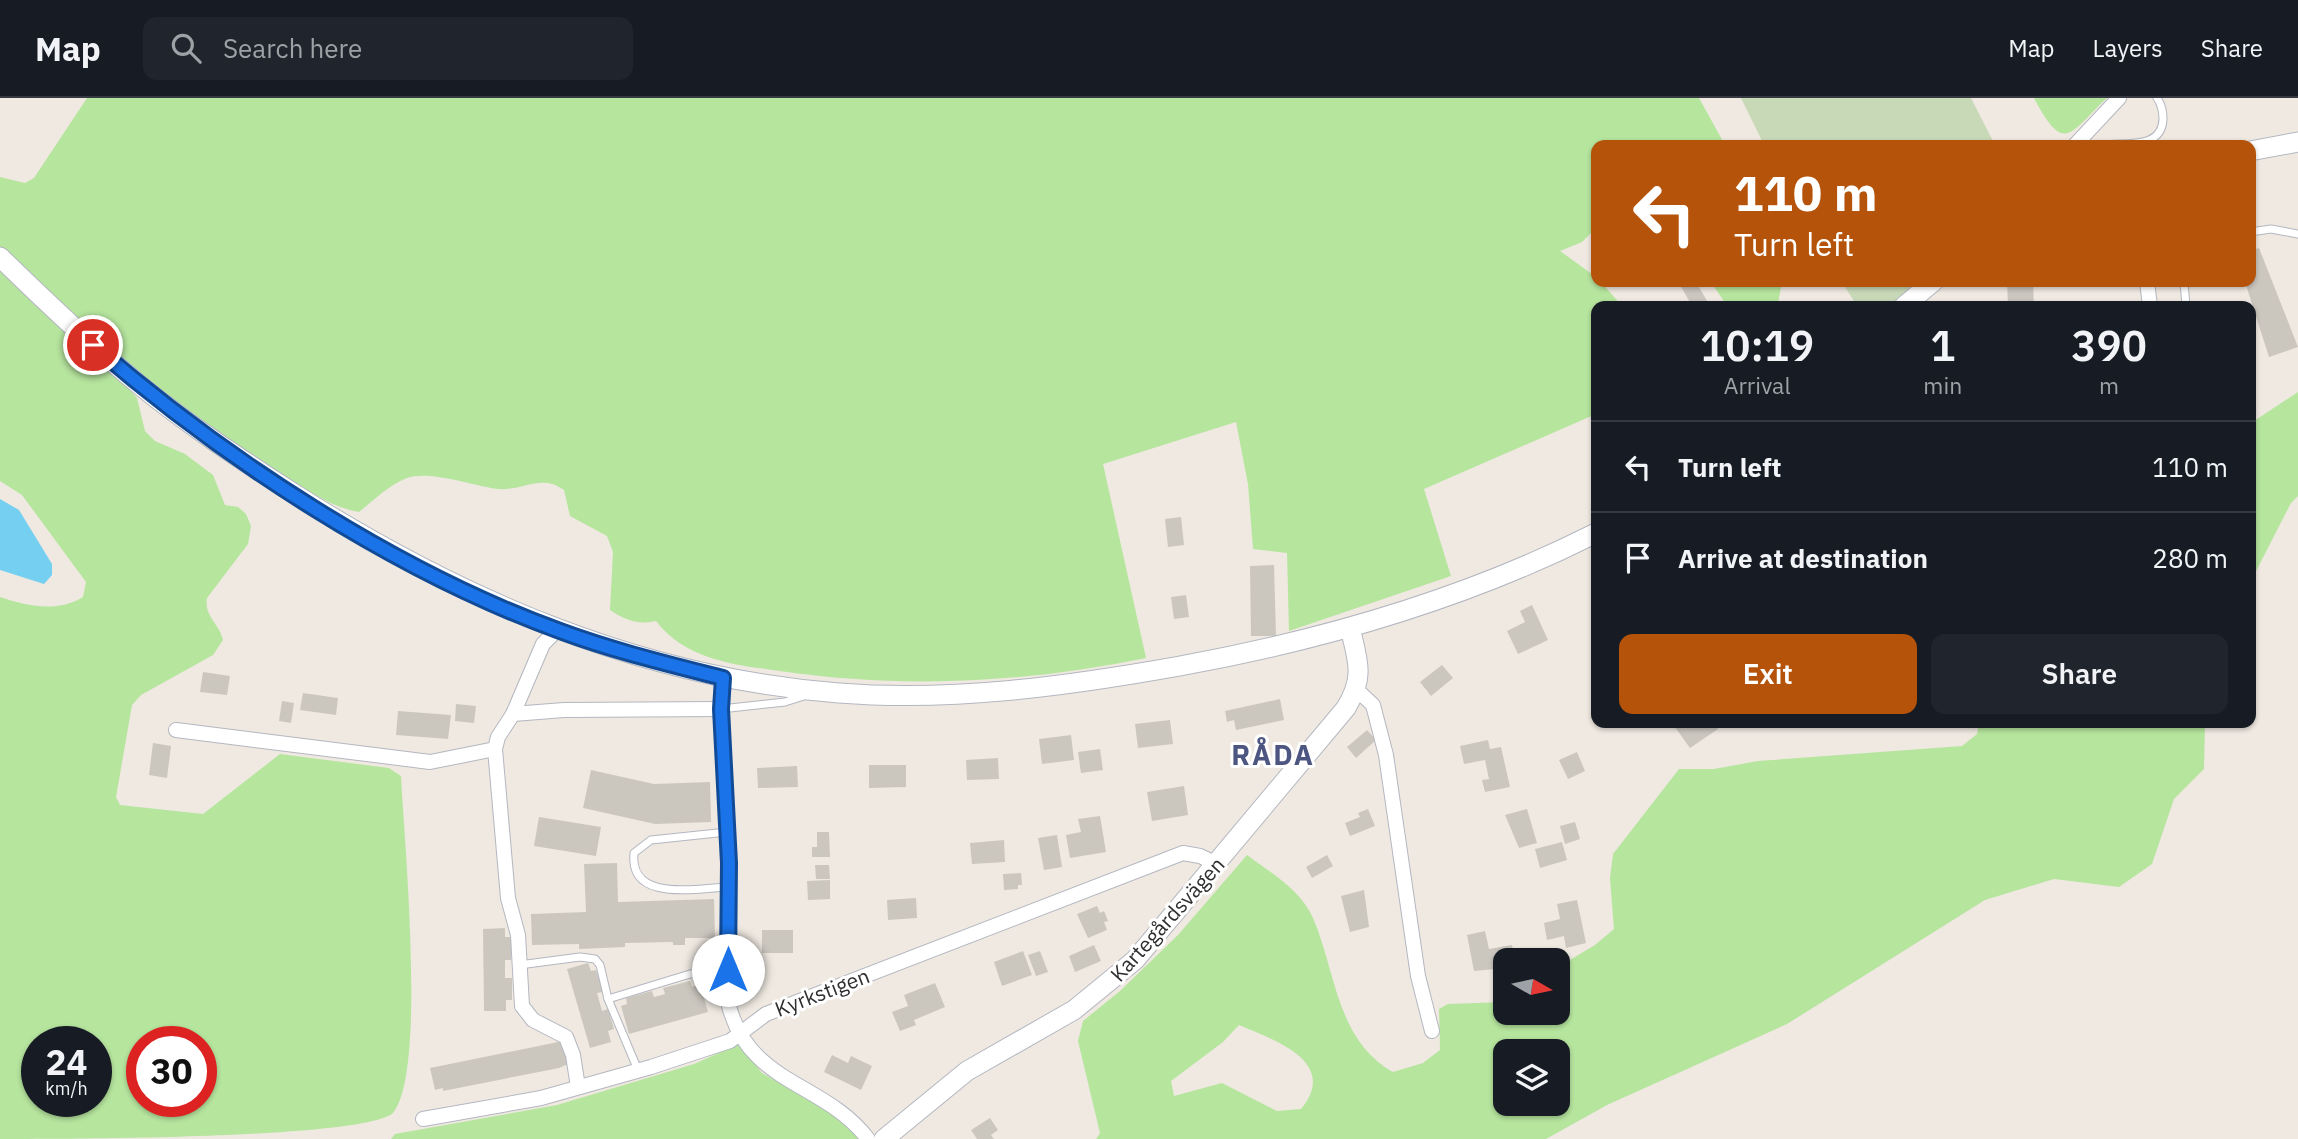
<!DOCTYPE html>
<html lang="en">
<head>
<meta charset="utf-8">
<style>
	body { margin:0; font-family:"IBM Plex Sans",sans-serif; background:#20242c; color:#f1f3f6; height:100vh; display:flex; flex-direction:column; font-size:26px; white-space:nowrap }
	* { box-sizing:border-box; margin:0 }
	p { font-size:23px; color:#9ea1a6 }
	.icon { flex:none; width:38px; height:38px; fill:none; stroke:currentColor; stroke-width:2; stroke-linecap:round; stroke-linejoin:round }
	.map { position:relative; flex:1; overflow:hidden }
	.side { position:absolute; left:1591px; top:203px; width:665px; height:427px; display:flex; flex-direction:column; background:#171b24; border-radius:14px; box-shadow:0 2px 5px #0004 }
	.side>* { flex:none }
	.hud { position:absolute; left:1591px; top:42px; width:665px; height:147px; border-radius:14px; box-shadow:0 2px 5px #0004; background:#b45309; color:#fff; overflow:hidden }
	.needle { width:46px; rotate:99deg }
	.controls { position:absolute; left:1493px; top:850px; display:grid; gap:14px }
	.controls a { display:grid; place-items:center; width:77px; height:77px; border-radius:14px; background:#171b24; box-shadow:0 2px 5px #0004; font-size:35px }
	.speed { position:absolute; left:21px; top:928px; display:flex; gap:14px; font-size:35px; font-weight:700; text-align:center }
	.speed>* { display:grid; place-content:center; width:91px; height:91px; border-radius:50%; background:#171b24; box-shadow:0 2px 5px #0004; line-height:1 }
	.speed small { font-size:18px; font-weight:400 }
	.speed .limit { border:10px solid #d22; background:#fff; color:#111 }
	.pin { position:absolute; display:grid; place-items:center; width:60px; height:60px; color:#fff; margin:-30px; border:4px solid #fff; border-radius:50%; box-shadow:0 2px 7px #0007 }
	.me { position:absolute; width:77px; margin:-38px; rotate:0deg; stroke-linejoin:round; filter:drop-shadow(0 0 5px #0008) }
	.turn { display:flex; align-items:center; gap:24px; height:147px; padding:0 28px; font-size:32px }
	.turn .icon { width:91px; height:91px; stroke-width:2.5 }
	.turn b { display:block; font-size:49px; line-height:60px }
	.eta { display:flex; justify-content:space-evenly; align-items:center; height:119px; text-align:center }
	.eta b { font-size:42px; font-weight:600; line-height:49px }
	.primary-button { display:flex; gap:14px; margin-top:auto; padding:14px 28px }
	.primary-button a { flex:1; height:80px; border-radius:14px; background:#b45309; color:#fff; font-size:28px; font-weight:600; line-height:80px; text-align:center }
	.primary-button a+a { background:#20242c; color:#f1f3f6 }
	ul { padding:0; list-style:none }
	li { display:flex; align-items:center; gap:21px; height:91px; padding:0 28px; border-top:2px solid #363941 }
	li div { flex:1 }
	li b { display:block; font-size:26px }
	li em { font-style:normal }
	header { display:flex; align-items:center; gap:42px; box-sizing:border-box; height:98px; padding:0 35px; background:#171b24; border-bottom:2px solid #363941 }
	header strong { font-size:33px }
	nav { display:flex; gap:38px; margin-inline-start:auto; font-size:24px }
	.search { width:490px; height:63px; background:#20242c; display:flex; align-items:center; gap:18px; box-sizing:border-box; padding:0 24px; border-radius:14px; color:#9ea1a6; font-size:26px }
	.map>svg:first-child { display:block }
	.green { fill:#b6e59e; fill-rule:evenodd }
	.cemetery { fill:#c8d9b8 }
	.water { fill:#75cff0 }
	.building { fill:#cbc7bf }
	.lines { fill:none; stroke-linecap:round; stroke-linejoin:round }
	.lane-casing { stroke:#b4b7c1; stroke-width:9 }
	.street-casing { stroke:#b4b7c1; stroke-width:16 }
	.secondary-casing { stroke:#b4b7c1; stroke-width:21 }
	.lane { stroke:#fff; stroke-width:7 }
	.street { stroke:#fff; stroke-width:14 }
	.secondary { stroke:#fff; stroke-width:19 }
	.route-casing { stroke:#114b97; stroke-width:18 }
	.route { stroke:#1a73e8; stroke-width:12 }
	.labels { text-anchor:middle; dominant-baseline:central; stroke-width:6; stroke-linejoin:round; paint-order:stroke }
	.street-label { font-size:21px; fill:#2e2e2e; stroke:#fff }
	.district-label { font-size:28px; font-weight:bold; letter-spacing:2px; fill:#4d5680; stroke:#fff }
</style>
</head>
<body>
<header>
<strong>Map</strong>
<div class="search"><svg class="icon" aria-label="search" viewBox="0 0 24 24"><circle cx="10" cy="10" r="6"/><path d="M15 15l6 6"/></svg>Search here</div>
<nav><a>Map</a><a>Layers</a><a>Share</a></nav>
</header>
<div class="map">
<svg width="2298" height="1041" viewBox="0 0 2298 1041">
	<rect width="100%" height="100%" fill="#efe9e1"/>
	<!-- green -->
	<g class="green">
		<path d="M87,0H1699L1725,47H1596V130L1582,144L1560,153L1596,179V184H1601L1622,208H1596V316L1424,391L1451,478L1289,533L1287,455L1253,451L1248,386L1236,324L1103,366L1146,560C1025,585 903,591 780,573C735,567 686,562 656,523C638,527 625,522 610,512L613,454L607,438L570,418L564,392C541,375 523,393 498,391C473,388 430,372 407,380C389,387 374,402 359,414C328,409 300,387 274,371C173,307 85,232 0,149V79L25,85L34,80Z"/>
		<path d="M2034,0H2107C2070,34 2065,59 2034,0Z"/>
		<path d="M0,171L112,272L137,300L145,333L155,343L185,356L213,377L225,407L238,409L246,416L251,428L248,446L207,500C204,519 219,525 223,542L213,557L141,597L132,607L116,699L120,707L203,716L280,656L389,670L401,678C404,740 427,974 393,1015C364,1041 60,1041 0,1041V499C27,508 57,515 83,499L86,484L22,397L0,383ZM37,943H96V1003H37ZM142,943H201V1003H142Z"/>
		<path d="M1711,184H1782L1778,205L1774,208H1727Z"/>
		<path d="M2298,294V398L2291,405L2251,483V325Z"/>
		<path d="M1979,625H2205L2204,671L2174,701L2152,766L2119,789L2054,781L1985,802L1787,926L1607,1007L1546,1041H1096L1100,1035L1078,943L1083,923L1120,893L1178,837L1247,757C1271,775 1300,791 1313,820C1336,873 1336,942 1393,974L1423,965L1440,952L1439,911L1448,906L1505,904V915H1558V869L1595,847L1614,831L1610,780L1613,756L1679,671H1714L1758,663L1962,648L1977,636ZM1239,927C1274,942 1340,964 1301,1011L1277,1013L1222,985L1174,998L1171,983L1223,944ZM1505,954H1558V1006H1505Z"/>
		<path d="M739,946L762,975L877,1041H391L395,1036L557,1007L694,966Z"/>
	</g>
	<!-- cemetery -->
	<g class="cemetery">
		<path d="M1741,0H1971L1995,47H1764Z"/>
		<path d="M1842,184H1918L1890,208H1857Z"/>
	</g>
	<!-- water -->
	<path class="water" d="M0,401L19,412L52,466V477L44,486L0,472Z"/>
	<!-- building -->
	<g class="building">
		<path d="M2259,150L2298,249L2269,259L2245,184H2250V153Z"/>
		<path d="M1685,184H1696L1709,206L1692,208L1680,187Z"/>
		<path d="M2007,184H2033L2034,208H2008Z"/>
		<path d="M1181,419L1184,447L1168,449L1165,421Z"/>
		<path d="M1274,467L1276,538H1251L1250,468Z"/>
		<path d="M1186,497L1189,519L1174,521L1171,499Z"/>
		<path d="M1532,507L1548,542L1518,556L1507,533L1525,524L1520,513Z"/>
		<path d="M1442,567L1453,580L1431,598L1420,584Z"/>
		<path d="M203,574L230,578L227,597L200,594Z"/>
		<path d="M303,595L338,600L336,617L300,612Z"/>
		<path d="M1280,601L1284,622L1236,632L1234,622L1227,624L1225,613Z"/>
		<path d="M282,603L294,605L291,625L279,623Z"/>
		<path d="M456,606L476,608L474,625L455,623Z"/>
		<path d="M398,613L451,617L448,641L396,637Z"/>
		<path d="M1170,622L1173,646L1138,650L1135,626Z"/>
		<path d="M1672,625H1713L1718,631L1690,650Z"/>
		<path d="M1367,632L1376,642L1356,660L1347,649Z"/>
		<path d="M1071,637L1074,662L1042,666L1039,641Z"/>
		<path d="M1488,642L1490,651L1501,649L1510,689L1485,694L1482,682L1489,681L1485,662L1464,666L1460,648Z"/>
		<path d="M153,645L171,648L167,680L149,677Z"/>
		<path d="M1100,651L1103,672L1081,675L1078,654Z"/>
		<path d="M1577,654L1585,673L1568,681L1559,662Z"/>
		<path d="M998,660L999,681L967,682L966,662Z"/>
		<path d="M869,667H906V689L869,690Z"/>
		<path d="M797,668L798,689L758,690L757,670Z"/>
		<path d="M591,672L654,686L710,684L711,724L655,726L583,710Z"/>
		<path d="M1184,688L1188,717L1152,723L1147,694Z"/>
		<path d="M1368,711L1375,728L1350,738L1345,725L1360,719L1358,715Z"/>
		<path d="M1527,711L1537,745L1519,750L1505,717Z"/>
		<path d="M1100,718L1106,754L1070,760L1066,737L1081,734L1078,721Z"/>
		<path d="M539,719L601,729L596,758L534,748Z"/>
		<path d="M1575,724L1580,741L1565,746L1560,728Z"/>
		<path d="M817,734H829L830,759H812V749H817Z"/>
		<path d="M1057,737L1062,769L1044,772L1038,740Z"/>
		<path d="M1004,742L1005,764L972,766L970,745Z"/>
		<path d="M1562,744L1567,762L1540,770L1535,751Z"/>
		<path d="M1327,757L1333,768L1312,780L1306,769Z"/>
		<path d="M617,765L618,804L714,801L715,840H685V847H673V844L625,845V849L579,851V846L532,847L531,816L586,814L584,766Z"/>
		<path d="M815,767H829L830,781H816Z"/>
		<path d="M1021,775L1022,787H1018V791L1004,792L1003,776Z"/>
		<path d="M830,782V801L808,802L807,783Z"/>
		<path d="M1364,792L1369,829L1350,834L1341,798Z"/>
		<path d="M916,800L917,820L888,822L887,802Z"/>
		<path d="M1577,802L1586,845L1566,850L1564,838L1547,842L1544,825L1560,821L1557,806Z"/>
		<path d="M1097,808L1100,815L1104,813L1108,823L1104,824L1107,832L1088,840L1077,816Z"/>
		<path d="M505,830V839H511V862H505V880H512V902H506V913H484L483,831Z"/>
		<rect x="762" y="832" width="31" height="23"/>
		<path d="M1485,833L1489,851L1512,847L1515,863H1505V870L1474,873L1467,837Z"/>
		<path d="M1094,847L1101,863L1075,874L1069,858Z"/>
		<path d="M1023,853L1032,877L1002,888L994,864Z"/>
		<path d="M1040,853L1048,874L1036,878L1028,857Z"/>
		<path d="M588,865L591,873L596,872L603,894L597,895L602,913L608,911L614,931L608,933L611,944L590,950L567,871Z"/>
		<path d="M690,883L692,889L700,886L708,914L629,936L621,908L627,906L626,900L652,893L654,899L665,896L663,890Z"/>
		<path d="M935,885L945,909L914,922L916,927L900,933L892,914L908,908L904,897Z"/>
		<path d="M563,943L568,966L559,970L443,993V990L435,992L430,970Z"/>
		<path d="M832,957L848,965L851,958L872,968L861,992L824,974Z"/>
		<path d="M990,1020L998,1032L991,1037L994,1041H977L971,1032Z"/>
	</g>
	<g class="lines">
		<!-- lane casing -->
		<g class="lane-casing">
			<g id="lane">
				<path d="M2103,47C2124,44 2162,52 2163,21C2163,13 2162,7 2157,0"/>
				<path d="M2250,134L2271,131L2298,136"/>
				<path d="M2184,184L2186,208"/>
				<path d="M721,611L785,604L810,596"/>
				<path d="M727,734L651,742L634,755C629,805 696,790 729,789"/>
				<path d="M519,867L580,859L595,861L600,867L608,901L690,876L728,872"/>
				<path d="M608,901L638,972"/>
			</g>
		</g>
		<!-- street casing -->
		<g class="street-casing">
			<g id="street">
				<path d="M2075,47L2119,0"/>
				<path d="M2147,184L2150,208"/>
				<path d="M557,532L543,546L513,616L498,639L495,651L508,800L518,837L522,908L533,922L566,939L573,957L578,989"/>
				<path d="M723,580L721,611L729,764L728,904C747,987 824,983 868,1041"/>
				<path d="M1357,592L1373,607L1386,657L1418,878L1432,933"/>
				<path d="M513,616L564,612L721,611"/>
				<path d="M176,632L430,664L495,651"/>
				<path d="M423,1021L541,1000L651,969L730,943L766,916L1183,755L1200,758L1217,766"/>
			</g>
		</g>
		<!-- secondary casing -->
		<g class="secondary-casing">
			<g id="secondary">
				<path d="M2250,53L2298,44"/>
				<path d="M0,159C46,204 92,248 142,289C190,328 242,362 293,395C460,501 640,580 839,595C953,604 1068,588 1180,568C1323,542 1465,501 1596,435"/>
				<path d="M1904,208L1933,184"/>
				<path d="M884,1041L967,973L1074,912L1135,862L1346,610C1365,579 1358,563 1350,530"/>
			</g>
		</g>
		<!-- lane -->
		<use href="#lane" class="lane"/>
		<!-- street -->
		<use href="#street" class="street"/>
		<!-- secondary -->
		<use href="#secondary" class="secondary"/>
	</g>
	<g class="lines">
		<!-- route casing -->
		<g class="route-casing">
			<path id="route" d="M93,247C224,361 397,474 560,533C614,553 668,566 723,580L721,611L729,765L728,872"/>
		</g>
		<!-- route -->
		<use href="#route" class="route"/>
	</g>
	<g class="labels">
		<!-- street labels -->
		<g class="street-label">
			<text transform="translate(1167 821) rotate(-48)">Kartegårdsvägen</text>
			<text transform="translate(822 894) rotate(-21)">Kyrkstigen</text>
		</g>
		<!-- district labels -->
		<g class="district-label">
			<text x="1273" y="656">RÅDA</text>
		</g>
	</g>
</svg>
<div class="controls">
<a><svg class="needle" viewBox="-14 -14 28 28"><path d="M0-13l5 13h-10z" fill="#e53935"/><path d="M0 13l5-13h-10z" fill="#9ea1a6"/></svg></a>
<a><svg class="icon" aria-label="layers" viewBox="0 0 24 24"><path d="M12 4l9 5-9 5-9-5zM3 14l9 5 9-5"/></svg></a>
</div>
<div class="speed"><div>24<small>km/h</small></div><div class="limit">30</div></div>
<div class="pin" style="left:93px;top:247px;background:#d93025"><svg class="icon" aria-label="arrive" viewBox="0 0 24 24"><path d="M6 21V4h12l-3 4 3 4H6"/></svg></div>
<svg class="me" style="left:728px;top:872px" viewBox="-20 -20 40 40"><circle r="19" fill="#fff"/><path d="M0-13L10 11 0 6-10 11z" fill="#1a73e8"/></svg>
<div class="hud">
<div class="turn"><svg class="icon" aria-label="left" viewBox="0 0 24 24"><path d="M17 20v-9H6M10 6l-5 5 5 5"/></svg><div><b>110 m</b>Turn left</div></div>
</div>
<section class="side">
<div class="eta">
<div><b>10:19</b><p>Arrival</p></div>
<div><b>1</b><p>min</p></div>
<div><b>390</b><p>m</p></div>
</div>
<ul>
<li><svg class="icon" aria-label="left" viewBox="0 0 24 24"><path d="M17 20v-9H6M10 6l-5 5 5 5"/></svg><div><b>Turn left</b></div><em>110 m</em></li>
<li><svg class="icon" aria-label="arrive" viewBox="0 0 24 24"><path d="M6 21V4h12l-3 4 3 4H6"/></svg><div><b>Arrive at destination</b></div><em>280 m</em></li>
</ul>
<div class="primary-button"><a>Exit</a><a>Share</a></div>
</section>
</div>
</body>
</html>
